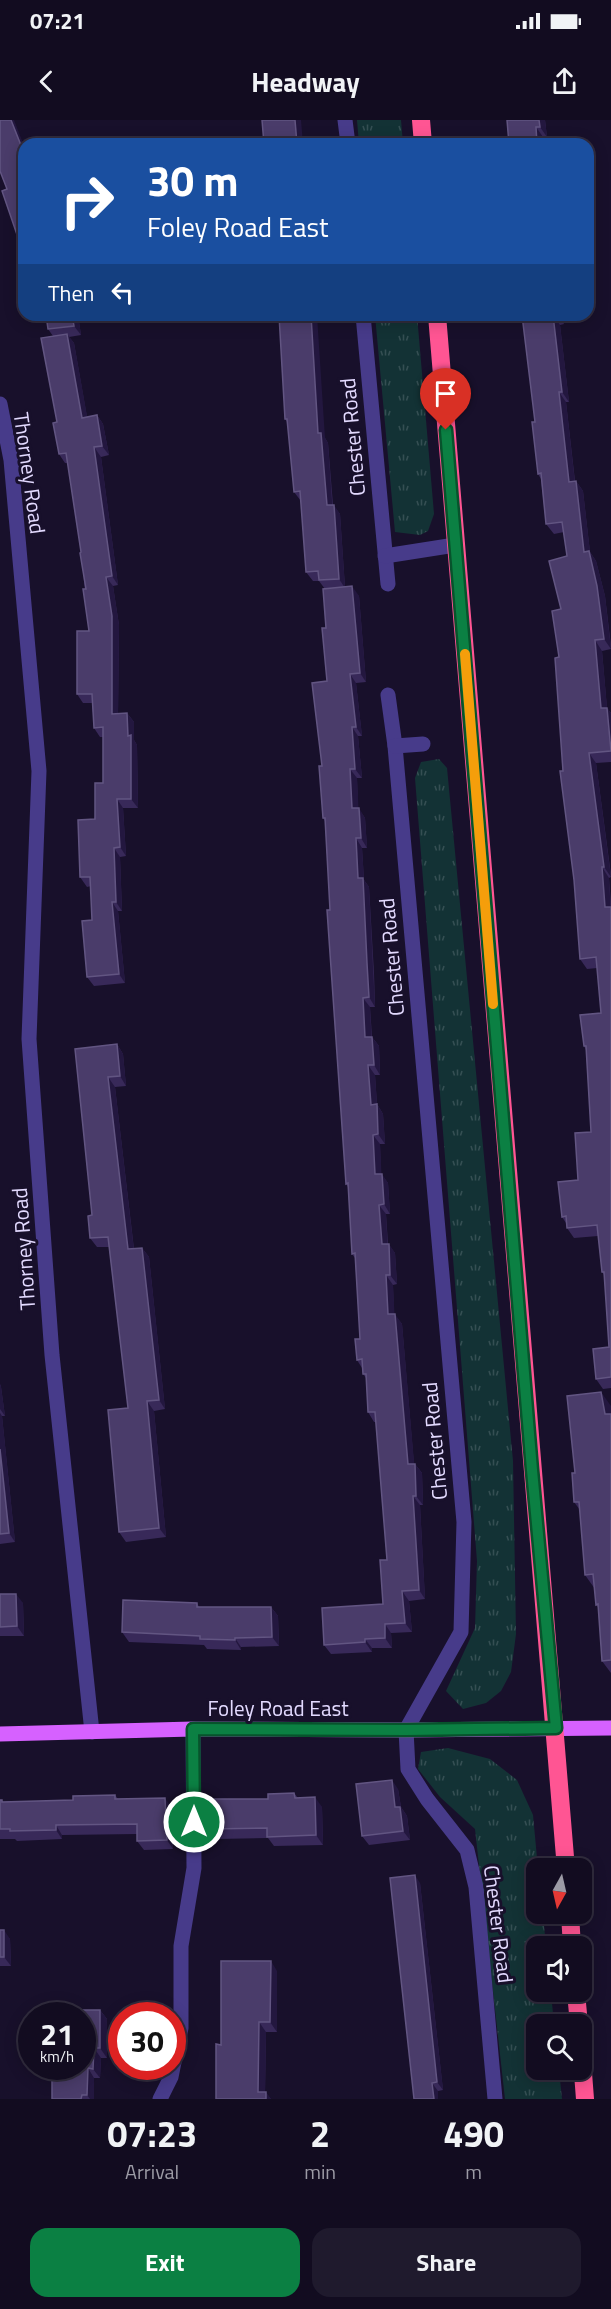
<!DOCTYPE html>
<html lang="en">
<head>
<meta charset="utf-8">
<style>
	body { margin:0; font-family:"Titillium Web",sans-serif; background:#1f1a2d; color:#f1f3f6; height:100vh; display:flex; flex-direction:column; font-size:22px; white-space:nowrap }
	* { box-sizing:border-box; margin:0 }
	p { font-size:20px; color:#9c9ba5 }
	.icon { flex:none; width:33px; height:33px; fill:none; stroke:currentColor; stroke-width:2; stroke-linecap:round; stroke-linejoin:round }
	.map { position:relative; height:1979px; overflow:hidden }
	.details { display:flex; flex-direction:column; background:#120c20; flex:1 }
	.details>* { flex:none }
	.banner { position:absolute; left:18px; top:18px; width:576px; height:183px; border-radius:18px; box-shadow:0 3px 15px #0003,0 0 0 2px #312c3e; background:#1a4fa0; color:#fff; overflow:hidden }
	.needle { width:39px; rotate:188deg }
	.controls { position:absolute; left:526px; top:1738px; display:grid; gap:12px }
	.controls a { display:grid; place-items:center; width:66px; height:66px; border-radius:12px; background:#120c20; box-shadow:0 3px 15px #0003,0 0 0 2px #312c3e; font-size:30px }
	.speed { position:absolute; left:18px; top:1882px; display:flex; gap:12px; font-size:30px; font-weight:700; text-align:center }
	.speed>* { display:grid; place-content:center; width:78px; height:78px; border-radius:50%; background:#120c20; box-shadow:0 3px 15px #0003,0 0 0 2px #312c3e; line-height:1 }
	.speed small { font-size:15px; font-weight:400 }
	.speed .limit { border:9px solid #d22; background:#fff; color:#111 }
	.pin { position:absolute; display:grid; place-items:center; width:51px; height:51px; color:#fff; margin:-62px -26px; border-radius:50% 50% 50% 0; rotate:-45deg; box-shadow:0 0 6px #0007 }
	.pin .icon { rotate:45deg }
	.me { position:absolute; width:66px; margin:-33px; rotate:0deg; stroke-linejoin:round; filter:drop-shadow(0 0 4px #0008) }
	.turn { display:flex; align-items:center; gap:21px; height:126px; padding:0 30px; font-size:27px }
	.turn .icon { width:78px; height:78px; stroke-width:2.5 }
	.turn b { display:block; font-size:42px; line-height:51px }
	.then { display:flex; align-items:center; height:57px; padding:0 30px; background:#0003; gap:12px; font-size:22px }
	.eta { display:flex; justify-content:space-evenly; align-items:center; height:102px; text-align:center }
	.eta b { font-size:36px; font-weight:700; line-height:42px }
	.primary-button { display:flex; gap:12px; margin-top:auto; padding:12px 30px }
	.primary-button a { flex:1; height:69px; border-radius:18px; background:#0b8043; color:#fff; font-size:24px; font-weight:700; line-height:69px; text-align:center }
	.primary-button a+a { background:#1f1a2d; color:#f1f3f6 }
	.status { display:flex; justify-content:space-between; align-items:center; height:42px; padding:0 30px; background:#120c20; direction:ltr }
	.status svg { height:16px; fill:currentColor }
	header { display:flex; justify-content:space-between; align-items:center; height:78px; padding:0 30px; background:#120c20; font-size:27px; font-weight:700 }
	.map>svg:first-child { display:block }
	.grass { fill:url(#grass-tufts) }
	.lines { fill:none; stroke-linecap:round; stroke-linejoin:round }
	.minor { stroke:#473b8a; stroke-width:15 }
	.major { stroke:#d661ff; stroke-width:15 }
	.highway { stroke:#ff5593; stroke-width:18 }
	.wall { fill:#382959 }
	.shaded-wall { fill:#23173f }
	.building { fill:#4a3c6a; stroke:#625582; stroke-width:1.5 }
	.route-casing { stroke:#07532c; stroke-width:15 }
	.route { stroke:#0b8043; stroke-width:10 }
	.slow { stroke:#f59e0b; stroke-width:10 }
	.labels { text-anchor:middle; dominant-baseline:central; stroke-width:6; stroke-linejoin:round; paint-order:stroke }
	.street-label { font-size:21px; fill:#e3daff; stroke:#18102b }
</style>
</head>
<body>
<div class="status"><b>07:21</b><svg viewBox="0 0 49 12"><path d="M0 12V9h3v3zM5 12V6h3v6zM10 12V3h3v9zM15 12V0h3v12zM26 1h20v11H26zM47 4h2v5h-2z"/></svg></div>
<header><svg class="icon" aria-label="back" viewBox="0 0 24 24"><path d="M15 5l-7 7 7 7"/></svg>Headway<svg class="icon" aria-label="share" viewBox="0 0 24 24"><path d="M12 15V3M7 8l5-5 5 5M5 13v7h14v-7"/></svg></header>
<div class="map">
<svg width="611" height="1979" viewBox="0 0 611 1979">
	<defs>
		<pattern id="grass-tufts" width="24" height="20" patternUnits="userSpaceOnUse" patternTransform="scale(1.5)"><rect width="24" height="20" fill="#133235"/><path d="M3 7l-1-3M5 7V3M7 7l1-3M15 17l-1-3M17 17v-4M19 17l1-3" fill="none" stroke="#354f53"/></pattern>
	</defs>
	<rect width="100%" height="100%" fill="#18102b"/>
	<!-- grass -->
	<g class="grass">
		<path d="M357,0H401L403,24H359Z"/>
		<path d="M375,195H417L434,394L428,411L420,415L395,412Z"/>
		<path d="M439,639L447,648L513,1341L516,1514L511,1552L501,1571L486,1583L463,1589L446,1571L475,1508L477,1441L415,658L421,642Z"/>
		<path d="M448,1628L490,1639L517,1660L533,1695L538,1749L537,1794H543L546,1827H537V1872H551L554,1905H537V1950H559L562,1979H505L475,1709L440,1677L418,1649L421,1632Z"/>
	</g>
	<g class="lines">
		<!-- minor -->
		<g class="minor">
			<path d="M345,0L348,24"/>
			<path d="M363,195L388,464"/>
			<path d="M0,284L11,340L39,651L29,919L52,1235L92,1612"/>
			<path d="M385,436L455,425"/>
			<path d="M388,575L395,626L464,1402L461,1512L406,1610L408,1649L427,1679L467,1730L476,1767L495,1979"/>
			<path d="M395,626L423,624"/>
			<path d="M160,1979L171,1957L181,1908V1826L194,1748L193,1609"/>
		</g>
		<!-- major -->
		<path class="major" d="M0,1614L193,1609L406,1610L611,1608"/>
		<!-- highway -->
		<g class="highway">
			<path d="M421,0L423,24"/>
			<path d="M437,195L566,1749"/>
			<path d="M570,1794L572,1827"/>
			<path d="M576,1872L579,1905"/>
			<path d="M582,1940L585,1979"/>
		</g>
	</g>
	<!-- wall -->
	<g class="wall">
		<path d="M545,0L547,17H543L544,24H509Z"/>
		<path d="M78,195L81,215L69,217L74,223L87,297L97,295L103,304L109,335L101,337L118,465L113,466L119,505L118,594L127,593L134,602V620L137,625L138,688H123L126,736L120,737L122,791H118L125,863L94,866L87,857L92,800L91,766L87,767L80,757L103,663V617H100L94,608L92,583H83L77,574L89,511L81,432L68,343H65L59,334L53,216L48,209Z"/>
		<path d="M279,195L325,318L328,323L333,385L340,394L345,467L359,476L366,562L356,563L362,616H358L362,658H357L358,688L365,698L367,728H362L364,760L369,767L374,853L375,887H370L372,917L379,926L380,955H375L377,984L383,994L385,1024H380L381,1054L388,1063L390,1094H386L388,1124L395,1133L397,1164L393,1165L394,1194L402,1204L414,1344H415L422,1353L423,1385H420L425,1479L409,1481L412,1512L391,1513L392,1528H372V1532L331,1534L324,1525L383,1484L387,1440L376,1302H374L368,1292L366,1258L363,1254L362,1248L357,1240L360,1219L355,1138L352,1134L348,1067L346,1064L325,701L323,698L322,646L327,561L325,469L319,461H313L306,452L301,381L294,372L288,303L285,299Z"/>
		<path d="M522,195H563L564,204L560,205L569,282H566L575,361H576L583,371L590,432L596,441L605,476L611,526V529L602,531L607,588L611,593V642L596,643L611,755V757L609,758L611,784V1268L603,1269L596,1259L609,1227L605,1156L602,1152L598,1116L574,1118L567,1108L566,1103L562,1097L578,1060L591,1012L586,930L584,926L601,893L597,848L587,849L580,839L574,760L563,651L559,537L561,489L567,436L564,412L554,414L546,404L541,359L538,354L535,302Z"/>
		<path d="M117,924L123,934L126,966L115,967L134,1129L142,1128L149,1137L165,1289L154,1291L166,1417L126,1422L119,1412L128,1288L109,1127H97L90,1118L92,1095L75,929Z"/>
		<path d="M0,1264L1,1267L5,1296H2L15,1422L0,1424Z"/>
		<path d="M611,1286V1553L602,1541L598,1487L596,1485L595,1469L585,1455L580,1390L574,1382L575,1353Z"/>
		<path d="M0,1474L23,1483L24,1516H0Z"/>
		<path d="M197,1483L199,1487H271L278,1496L279,1526L241,1527V1530L207,1529L204,1525L129,1522L122,1512Z"/>
		<path d="M398,1669L401,1687L407,1696L410,1720L369,1725L362,1716Z"/>
		<path d="M294,1673L298,1678L322,1687L323,1725L274,1726L268,1718L216,1719L209,1709L268,1679Z"/>
		<path d="M115,1675L118,1679L171,1687L173,1729L144,1730L137,1721V1714L62,1715V1719L17,1721L15,1719H0V1680L4,1682L73,1680Z"/>
		<path d="M420,1763L443,1970L438,1971V1979H414Z"/>
		<path d="M0,1810L10,1819L11,1846H0Z"/>
		<path d="M277,1851V1912H266L265,1972L271,1979H216L221,1925Z"/>
		<path d="M100,1890L107,1899V1938H101L100,1958H94V1979H52Z"/>
	</g>
	<!-- shaded-wall -->
	<g class="shaded-wall">
		<path d="M11,0H14L24,26V33Z"/>
		<path d="M295,0H301L303,24H297Z"/>
		<path d="M539,0H545L547,17L540,7Z"/>
		<path d="M536,7L543,17L544,24H537Z"/>
		<path d="M72,195H78L81,215L74,206Z"/>
		<path d="M311,195H317L325,318L328,323L333,395L327,385L318,313Z"/>
		<path d="M553,195L560,205L569,282L562,272Z"/>
		<path d="M557,195H563L564,204Z"/>
		<path d="M67,214L74,223L89,307L82,298Z"/>
		<path d="M559,272L566,282L576,372L569,362Z"/>
		<path d="M97,295L103,304L109,335L102,326Z"/>
		<path d="M94,327L101,337L118,465L112,456Z"/>
		<path d="M576,361L583,371L590,432L596,441L605,476L611,529L604,519L584,432Z"/>
		<path d="M334,385L340,394L345,468L339,459Z"/>
		<path d="M106,457L113,466L119,505L118,603L112,594Z"/>
		<path d="M352,466L359,476L366,562L360,553Z"/>
		<path d="M595,520L602,531L607,588L611,593V624L601,588Z"/>
		<path d="M350,554L356,563L362,616L356,607Z"/>
		<path d="M127,593L134,602V620L137,625L138,688L131,679Z"/>
		<path d="M352,607L358,616L362,658L355,649Z"/>
		<path d="M589,633L596,643L611,757L604,747Z"/>
		<path d="M350,649L357,658L359,698L352,688Z"/>
		<path d="M117,679L123,688L126,736L120,727Z"/>
		<path d="M359,688L365,698L367,728L361,718Z"/>
		<path d="M356,718L362,728L364,760L369,767L375,887L369,877L358,758Z"/>
		<path d="M114,728L120,737L122,791L116,782Z"/>
		<path d="M602,747L609,758L611,796L605,787Z"/>
		<path d="M112,782L118,791L125,863L119,854Z"/>
		<path d="M363,878L370,887L372,927L365,917Z"/>
		<path d="M372,917L379,926L380,955L374,945Z"/>
		<path d="M117,924L123,934L126,966L120,956Z"/>
		<path d="M368,945L375,955L377,984L383,994L385,1024L378,1014L371,985Z"/>
		<path d="M108,957L115,967L135,1139L128,1129Z"/>
		<path d="M373,1015L380,1024L382,1064L375,1054Z"/>
		<path d="M382,1054L388,1063L390,1094L384,1084Z"/>
		<path d="M379,1085L386,1094L388,1133L382,1124Z"/>
		<path d="M389,1124L395,1133L397,1164L390,1155Z"/>
		<path d="M142,1128L149,1137L165,1289L159,1280Z"/>
		<path d="M386,1155L393,1165L395,1204L388,1194Z"/>
		<path d="M395,1194L402,1204L415,1353L408,1344Z"/>
		<path d="M0,1264L1,1267L5,1296L0,1289Z"/>
		<path d="M601,1272L611,1286V1303L605,1294Z"/>
		<path d="M147,1281L154,1291L166,1417L159,1408Z"/>
		<path d="M0,1293L2,1296L15,1422L9,1413L0,1329Z"/>
		<path d="M415,1344L422,1353L423,1385L416,1376Z"/>
		<path d="M413,1376L420,1385L425,1479L419,1470Z"/>
		<path d="M402,1471L409,1481L412,1512L405,1503Z"/>
		<path d="M16,1474L23,1483L24,1516L17,1506Z"/>
		<path d="M271,1487L278,1496L279,1526L272,1517Z"/>
		<path d="M385,1504L391,1513L392,1528L385,1518Z"/>
		<path d="M235,1518L241,1527V1530L235,1520Z"/>
		<path d="M365,1519L372,1528V1532L365,1522Z"/>
		<path d="M392,1660L398,1669L401,1687L407,1696L410,1720L403,1711L395,1687Z"/>
		<path d="M315,1677L322,1687L323,1725L316,1715Z"/>
		<path d="M165,1678L171,1687L173,1729L167,1720Z"/>
		<path d="M56,1705L62,1715V1719L56,1710Z"/>
		<path d="M415,1755L420,1763L443,1970L437,1962Z"/>
		<path d="M4,1810L10,1819L11,1846L4,1837Z"/>
		<path d="M271,1841L277,1851V1912L270,1902Z"/>
		<path d="M100,1890L107,1899V1938L100,1928Z"/>
		<path d="M259,1902L266,1912L265,1979L258,1972Z"/>
		<path d="M94,1928L101,1938L100,1958L93,1949Z"/>
		<path d="M88,1948L94,1958V1979H90L87,1975Z"/>
		<path d="M432,1963L438,1971V1979H434Z"/>
		<path d="M266,1972L271,1979H266Z"/>
	</g>
	<!-- building -->
	<g class="building">
		<path d="M0,0H11L24,33V135L2,71L7,69L0,51Z"/>
		<path d="M262,0H295L297,24H264Z"/>
		<path d="M507,0H539L540,7H536L537,24H509Z"/>
		<path d="M46,195H72L74,206L48,209Z"/>
		<path d="M279,195H311L318,313H321L327,385H334L339,459L319,460L318,451L306,452L300,371L294,372L287,299H285Z"/>
		<path d="M522,195H553L562,272H559L569,362L576,361L584,432L589,431L597,466L604,519L595,520L601,588H607L611,631L589,633L604,747H602L605,787H611V1257L596,1259L593,1229L609,1227L604,1152H602L597,1105L567,1108L566,1096L562,1097L558,1062L578,1060L575,1013L591,1012L586,926H584L580,895L601,893L596,837L580,839L574,760L560,651H563L555,538L559,537L552,491L561,489L549,441L567,436L562,402L546,404L541,353L538,354L532,302H535Z"/>
		<path d="M67,214L82,298L97,295L102,326L94,327L112,456L106,457L112,496V594L127,593L128,616L131,615V679H117L120,727L114,728L116,782H112L119,854L87,857L82,801L92,800L90,757H80L78,700L95,699V663H103V607L94,608L92,574H77V511H89L83,469H86L80,433L81,432L66,333L59,334L53,303L57,302L41,218Z"/>
		<path d="M352,466L360,553L350,554L356,607H352L355,649H350L352,688H359L361,718H356L358,758H363L367,843L369,877L363,878L365,917H372L374,945H368L371,985L377,984L378,1014L373,1015L375,1054H382L384,1084L379,1085L382,1124H389L390,1155H386L388,1194H395L408,1344H415L416,1376H413L419,1470L402,1471L405,1503L385,1504V1518L365,1519V1522L324,1525L322,1488L383,1484L380,1440H387L375,1292H368L366,1254H363L362,1239L357,1240L355,1219H360L355,1133L352,1134L348,1063L346,1064L327,790H330L325,698H323L319,646H322L312,563L327,561L322,508H326L323,469Z"/>
		<path d="M117,924L120,956L108,957L128,1129L142,1128L159,1280L147,1281L159,1408L119,1412L108,1290L128,1288L108,1117L90,1118L88,1096L92,1095L75,929Z"/>
		<path d="M601,1272L605,1294H611V1540L602,1541L598,1484L596,1485L593,1454L585,1455L579,1382H574L572,1353H575L567,1276Z"/>
		<path d="M0,1329L9,1413L0,1414Z"/>
		<path d="M0,1474H16L17,1506L0,1507Z"/>
		<path d="M123,1480L197,1483V1487H271L272,1517L235,1518V1520L200,1519V1516L122,1512Z"/>
		<path d="M392,1660L395,1687H400L403,1711L362,1716L356,1664Z"/>
		<path d="M294,1673L295,1678L315,1677L316,1715L267,1717V1708L209,1709L208,1679H268V1674Z"/>
		<path d="M115,1675V1679L165,1678L167,1720L137,1721V1704L56,1705V1710L10,1711V1709H0V1680H2V1682L73,1680V1676Z"/>
		<path d="M415,1755L437,1962L432,1963L434,1979H414L390,1758Z"/>
		<rect x="0" y="1810" width="4" height="27"/>
		<path d="M221,1841H271L270,1902H259L258,1972H266V1979H216V1924L221,1925Z"/>
		<path d="M41,1890H100V1928H94L93,1949L88,1948L87,1975H82L81,1979H52V1947H82V1896H41Z"/>
	</g>
	<g class="lines">
		<!-- route casing -->
		<g class="route-casing">
			<path id="route" d="M194,1702L193,1609L406,1610L556,1608L532,1350L446,310"/>
		</g>
		<!-- route -->
		<use href="#route" class="route"/>
		<!-- slow -->
		<path class="slow" d="M465,534L493,884"/>
	</g>
	<g class="labels">
		<!-- street labels -->
		<g class="street-label">
			<text transform="translate(352 317) rotate(-95)">Chester Road</text>
			<text transform="translate(30 353) rotate(82)">Thorney Road</text>
			<text transform="translate(391 837) rotate(-95)">Chester Road</text>
			<text transform="translate(23 1129) rotate(-94)">Thorney Road</text>
			<text transform="translate(434 1321) rotate(-95)">Chester Road</text>
			<text x="278" y="1588">Foley Road East</text>
			<text transform="translate(499 1804) rotate(83)">Chester Road</text>
		</g>
	</g>
</svg>
<div class="controls">
<a><svg class="needle" viewBox="-14 -14 28 28"><path d="M0-13l5 13h-10z" fill="#e53935"/><path d="M0 13l5-13h-10z" fill="#9c9ba5"/></svg></a>
<a><svg class="icon" aria-label="sound" viewBox="0 0 24 24"><path d="M4 9h4l5-4v14l-5-4H4zM17 9q2 3 0 6"/></svg></a>
<a><svg class="icon" aria-label="search" viewBox="0 0 24 24"><circle cx="10" cy="10" r="6"/><path d="M15 15l6 6"/></svg></a>
</div>
<div class="speed"><div>21<small>km/h</small></div><div class="limit">30</div></div>
<div class="pin" style="left:446px;top:310px;background:#d93025"><svg class="icon" aria-label="arrive" viewBox="0 0 24 24"><path d="M6 21V4h12l-3 4 3 4H6"/></svg></div>
<svg class="me" style="left:194px;top:1702px" viewBox="-20 -20 40 40"><circle r="17" fill="#0b8043" stroke="#fff" stroke-width="3"/><path d="M0-11L8 9 0 5-8 9z" fill="#fff"/></svg>
<div class="banner">
<div class="turn"><svg class="icon" aria-label="right" viewBox="0 0 24 24"><path d="M7 20v-9h11M14 6l5 5-5 5"/></svg><div><b>30 m</b>Foley Road East</div></div>
<div class="then">Then<svg class="icon" aria-label="left" viewBox="0 0 24 24"><path d="M17 20v-9H6M10 6l-5 5 5 5"/></svg></div>
</div>
</div>
<section class="details">
<div class="eta">
<div><b>07:23</b><p>Arrival</p></div>
<div><b>2</b><p>min</p></div>
<div><b>490</b><p>m</p></div>
</div>
<div class="primary-button"><a>Exit</a><a>Share</a></div>
</section>
</body>
</html>
